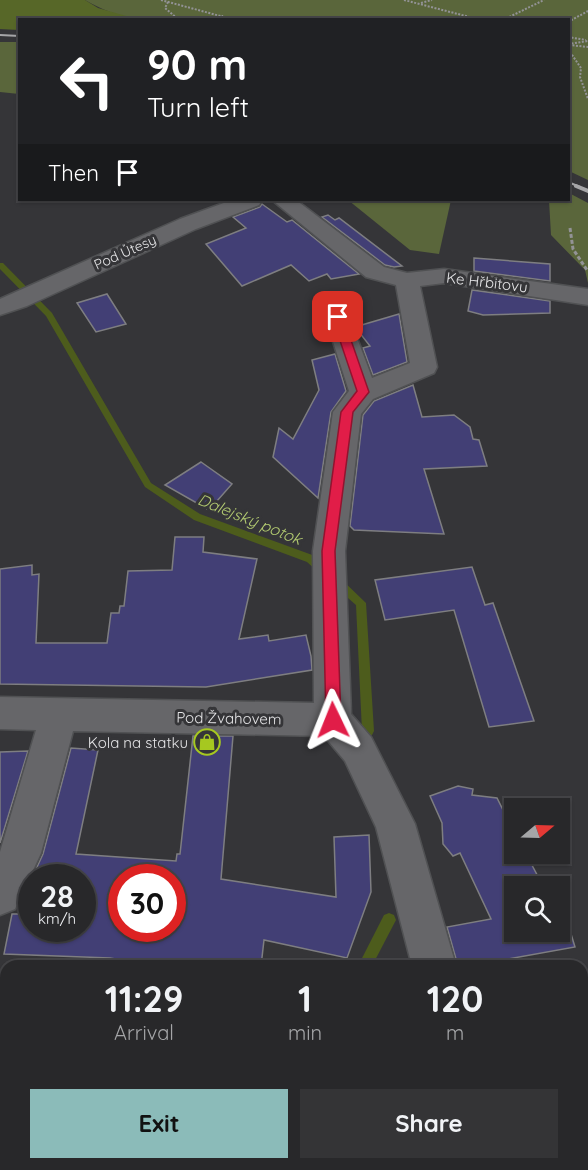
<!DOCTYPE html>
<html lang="en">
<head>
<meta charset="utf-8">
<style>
	body { margin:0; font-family:Quicksand,sans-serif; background:#343436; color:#f1f3f6; height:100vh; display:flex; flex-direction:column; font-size:22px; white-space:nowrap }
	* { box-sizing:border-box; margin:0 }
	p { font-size:20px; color:#a5a6a8 }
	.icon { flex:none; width:33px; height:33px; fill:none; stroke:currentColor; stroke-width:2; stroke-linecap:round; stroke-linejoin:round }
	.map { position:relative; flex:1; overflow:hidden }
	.side { position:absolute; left:0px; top:960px; width:588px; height:210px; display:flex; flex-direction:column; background:#28282a; border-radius:18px 18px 0 0; box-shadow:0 2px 4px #0004,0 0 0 2px #444447 }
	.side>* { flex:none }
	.banner { position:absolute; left:18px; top:18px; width:552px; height:183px; border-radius:0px; box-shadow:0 2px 4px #0004,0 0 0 2px #444447; background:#202124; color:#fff; overflow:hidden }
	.needle { width:39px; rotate:71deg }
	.controls { position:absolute; left:504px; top:798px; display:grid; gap:12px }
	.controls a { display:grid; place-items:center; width:66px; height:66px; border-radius:0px; background:#28282a; box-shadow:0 2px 4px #0004,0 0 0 2px #444447; font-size:30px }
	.speed { position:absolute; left:18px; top:864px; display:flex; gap:12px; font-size:30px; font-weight:700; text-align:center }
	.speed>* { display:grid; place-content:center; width:78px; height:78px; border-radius:50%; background:#28282a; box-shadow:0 2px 4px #0004,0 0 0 2px #444447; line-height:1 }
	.speed small { font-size:15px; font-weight:400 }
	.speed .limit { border:9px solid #d22; background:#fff; color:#111 }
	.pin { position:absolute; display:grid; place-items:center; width:51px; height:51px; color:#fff; margin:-26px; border-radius:12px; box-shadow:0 3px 9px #0006 }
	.me { position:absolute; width:66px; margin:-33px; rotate:358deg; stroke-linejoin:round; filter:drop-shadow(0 0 4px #0008) }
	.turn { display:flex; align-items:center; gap:21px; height:126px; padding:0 30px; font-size:27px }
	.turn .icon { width:78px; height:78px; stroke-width:2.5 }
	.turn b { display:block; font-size:42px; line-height:51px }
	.then { display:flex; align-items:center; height:57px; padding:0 30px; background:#0003; gap:12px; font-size:22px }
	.eta { display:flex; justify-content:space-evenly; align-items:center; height:102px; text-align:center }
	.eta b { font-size:36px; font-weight:800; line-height:42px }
	.action { display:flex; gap:12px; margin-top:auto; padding:12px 30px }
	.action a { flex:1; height:69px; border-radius:0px; background:#8bbbb9; color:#111; font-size:24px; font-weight:800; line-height:69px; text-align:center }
	.action a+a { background:#343436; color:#f1f3f6 }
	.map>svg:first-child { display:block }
	.green { fill:#5a663b }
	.forest { fill:#576728 }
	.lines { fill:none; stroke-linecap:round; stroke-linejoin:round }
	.stream { fill:#4d5c1c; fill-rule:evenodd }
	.building { fill:#423f75; stroke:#7e7e81; stroke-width:1.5; fill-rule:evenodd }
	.minor-casing { stroke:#505153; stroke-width:3 }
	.path-far1 { stroke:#939396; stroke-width:2; stroke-dasharray:2 1.5; stroke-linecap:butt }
	.path { stroke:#939396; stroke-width:3; stroke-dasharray:4 2; stroke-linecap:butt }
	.minor { fill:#666669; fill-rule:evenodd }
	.rail-far1 { stroke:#a6a6a8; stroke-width:2 }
	.rail { stroke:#a6a6a8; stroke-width:4 }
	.route { fill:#e11d48; stroke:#92132f; stroke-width:1.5 }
	.labels { text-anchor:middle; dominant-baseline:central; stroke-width:6; stroke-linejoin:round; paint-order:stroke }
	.far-street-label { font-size:14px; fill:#e5e5e7; stroke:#353538 }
	.street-label { font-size:15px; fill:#e5e5e7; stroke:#353538 }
	.poi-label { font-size:15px; fill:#e5e5e7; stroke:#353538; text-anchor:end }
	.water-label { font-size:16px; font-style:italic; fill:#b3cb71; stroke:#353538 }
</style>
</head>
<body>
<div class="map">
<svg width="588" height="1170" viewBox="0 0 588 1170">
	<rect width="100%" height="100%" fill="#353538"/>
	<!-- green -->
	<g class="green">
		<path d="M85,0H588V180L569,171L568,20H166C155,16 147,20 136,19C119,16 100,9 85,0Z"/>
		<path d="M0,42H19V94L0,92Z"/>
		<path d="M569,193L588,203V283L585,270L551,235L549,200H568Z"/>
		<path d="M348,200H451L439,254L410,250Z"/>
	</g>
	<!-- forest -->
	<path class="forest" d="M0,0H85L98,8L137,19L157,17L166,19L20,20L19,30L0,29Z"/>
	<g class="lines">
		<!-- stream -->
		<g class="stream">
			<path d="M0,263H3L52,313L151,483L200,514L315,556L327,569L326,572H318L307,562L194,520L145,487L46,316L0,269Z"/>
			<path d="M336,577L340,578L366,603L374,731L372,735L368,736L364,735L362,731L356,605L332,584L331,581L332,578Z"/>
			<path d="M389,913L394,915L396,920L372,966H358L384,915Z"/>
			<path d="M253,1164H269L268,1170H252Z"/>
		</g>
	</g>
	<!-- building -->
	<g class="building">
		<path d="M262,204L287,222L292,220L359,274L331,279L327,274L309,281L291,265L242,286L206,244L246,228L233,217L260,207Z"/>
		<path d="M328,215L335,220L339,218L402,266L394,267L385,265L322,217Z"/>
		<path d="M474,258L550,264V281L474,271Z"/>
		<path d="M472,290L550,301V313L483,315L468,311Z"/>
		<path d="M107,294L126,324L96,332L77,303Z"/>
		<path d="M399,314L407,362L373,375L363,348L370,346L355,327Z"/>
		<path d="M335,354L346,391L331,412L318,498L273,457L279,428L293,439L319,390L312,360Z"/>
		<path d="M413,385L422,417L454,415L470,427L473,439L479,440L487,466L424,469L444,534L354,530L350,526L363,415L374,401Z"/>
		<path d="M201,462L232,484L209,510L165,485Z"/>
		<path d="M175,537H204L203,552L257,559L239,639L268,635L269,641L306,635L311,656L312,670L206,687L0,684V569L32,565V575L39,574L36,643H107L111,613H119L120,606H124L128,571L172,570Z"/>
		<path d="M472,567L485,605L493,603L534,721L489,727L454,610L385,620L375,580Z"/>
		<path d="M193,736H233L221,879L336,897L334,837L369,835L371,892L347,958L264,940L261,966H157L110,958L4,954L12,914H23L32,879V928H82V878H32L43,854L71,748L98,750L76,854L176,861L177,854H180ZM122,878H172V928H122Z"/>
		<path d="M28,751L0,843V752Z"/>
		<path d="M458,786L473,789L472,795L497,798L514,832V854H526L543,886H514V932H560V908H563L575,947L508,959L510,966H458L447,927L491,919L460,853L453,856L443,844L442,823L430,796Z"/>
	</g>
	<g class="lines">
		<!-- minor casing -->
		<g class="minor-casing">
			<g id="minor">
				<path d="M232,200H262L259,205L196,229L27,306L0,315V299L180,219Z"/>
				<path d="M272,200H296L384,267L407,273L444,269L588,289V305L444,283L420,286L437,367L434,373L373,399L361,414L345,551L351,714L371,737L415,824L456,966H412L376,827L345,761L324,736L73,731L41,853L15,909L0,915V852L36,730L0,729V697L314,703L313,551L333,412L349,391L325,317L329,311L338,309L347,311L372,378L410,363L396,285L366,277Z"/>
				<path d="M494,1164H544L546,1170H496Z"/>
			</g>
		</g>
		<!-- path-far1 -->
		<g class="path-far1">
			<path d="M161,0L235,20"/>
			<path d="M404,0L481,20"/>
			<path d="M168,2L165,8L179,20"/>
			<path d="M421,3L432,0"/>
			<path d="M201,20L223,16"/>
			<path d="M503,20L544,0"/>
			<path d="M568,22L588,11"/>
			<path d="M568,37L586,40"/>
			<path d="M568,44L588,41"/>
			<path d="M569,45L588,47"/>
			<path d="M568,49L581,68L580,77L588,99"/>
		</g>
		<!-- path -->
		<path class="path" d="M570,228L573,249L587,270"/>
		<!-- minor -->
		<use href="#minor" class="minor"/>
		<!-- rail-far1 -->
		<g class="rail-far1">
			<path d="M0,35L20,36"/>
			<path d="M568,182L580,187"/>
		</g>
		<!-- rail -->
		<path class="rail" d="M576,186L588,191"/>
	</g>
	<!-- route -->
	<path class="route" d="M338,314L343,317L369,392L353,412L335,551L341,720L339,725L333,727L328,725L326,720L322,551L341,412L357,391L332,317Z"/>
	<!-- icons -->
	<defs>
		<g id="shop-ring" transform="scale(1.35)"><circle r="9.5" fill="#353538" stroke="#a6c820" stroke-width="1.5"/><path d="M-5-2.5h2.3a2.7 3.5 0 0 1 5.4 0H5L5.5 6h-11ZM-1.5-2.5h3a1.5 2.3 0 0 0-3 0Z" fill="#a6c820"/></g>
	</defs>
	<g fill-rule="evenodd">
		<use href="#shop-ring" x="207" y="742"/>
	</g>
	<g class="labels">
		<!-- far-street labels -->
		<g class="far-street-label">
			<text transform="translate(125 252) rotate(-24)">Pod Útesy</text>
		</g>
		<!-- street labels -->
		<g class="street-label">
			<text transform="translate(487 282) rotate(7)">Ke Hřbitovu</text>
			<text transform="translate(229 718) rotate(1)">Pod Žvahovem</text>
		</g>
		<!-- poi labels -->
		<g class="poi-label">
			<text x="188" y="742">Kola na statku</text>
		</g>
		<!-- water labels -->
		<g class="water-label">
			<text transform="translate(250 519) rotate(22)">Dalejský potok</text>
		</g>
	</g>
</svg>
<div class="controls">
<a><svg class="needle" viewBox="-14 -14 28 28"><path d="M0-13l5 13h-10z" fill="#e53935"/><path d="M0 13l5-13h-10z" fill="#a5a6a8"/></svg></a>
<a><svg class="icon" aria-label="search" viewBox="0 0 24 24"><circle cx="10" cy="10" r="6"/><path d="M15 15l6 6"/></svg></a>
</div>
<div class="speed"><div>28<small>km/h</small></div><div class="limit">30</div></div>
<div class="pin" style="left:338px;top:317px;background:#d93025"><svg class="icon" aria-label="arrive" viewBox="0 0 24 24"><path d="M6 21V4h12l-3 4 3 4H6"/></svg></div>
<svg class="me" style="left:333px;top:720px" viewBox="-20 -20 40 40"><path d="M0-17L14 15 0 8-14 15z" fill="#e11d48" stroke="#fff" stroke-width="4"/></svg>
<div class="banner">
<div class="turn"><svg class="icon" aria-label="left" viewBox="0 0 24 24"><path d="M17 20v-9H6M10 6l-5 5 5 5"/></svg><div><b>90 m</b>Turn left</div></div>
<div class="then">Then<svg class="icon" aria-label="arrive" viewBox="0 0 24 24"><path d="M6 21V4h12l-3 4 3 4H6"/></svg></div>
</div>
<section class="side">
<div class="eta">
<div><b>11:29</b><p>Arrival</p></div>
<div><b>1</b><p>min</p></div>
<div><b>120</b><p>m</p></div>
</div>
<div class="action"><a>Exit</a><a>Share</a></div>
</section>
</div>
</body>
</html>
